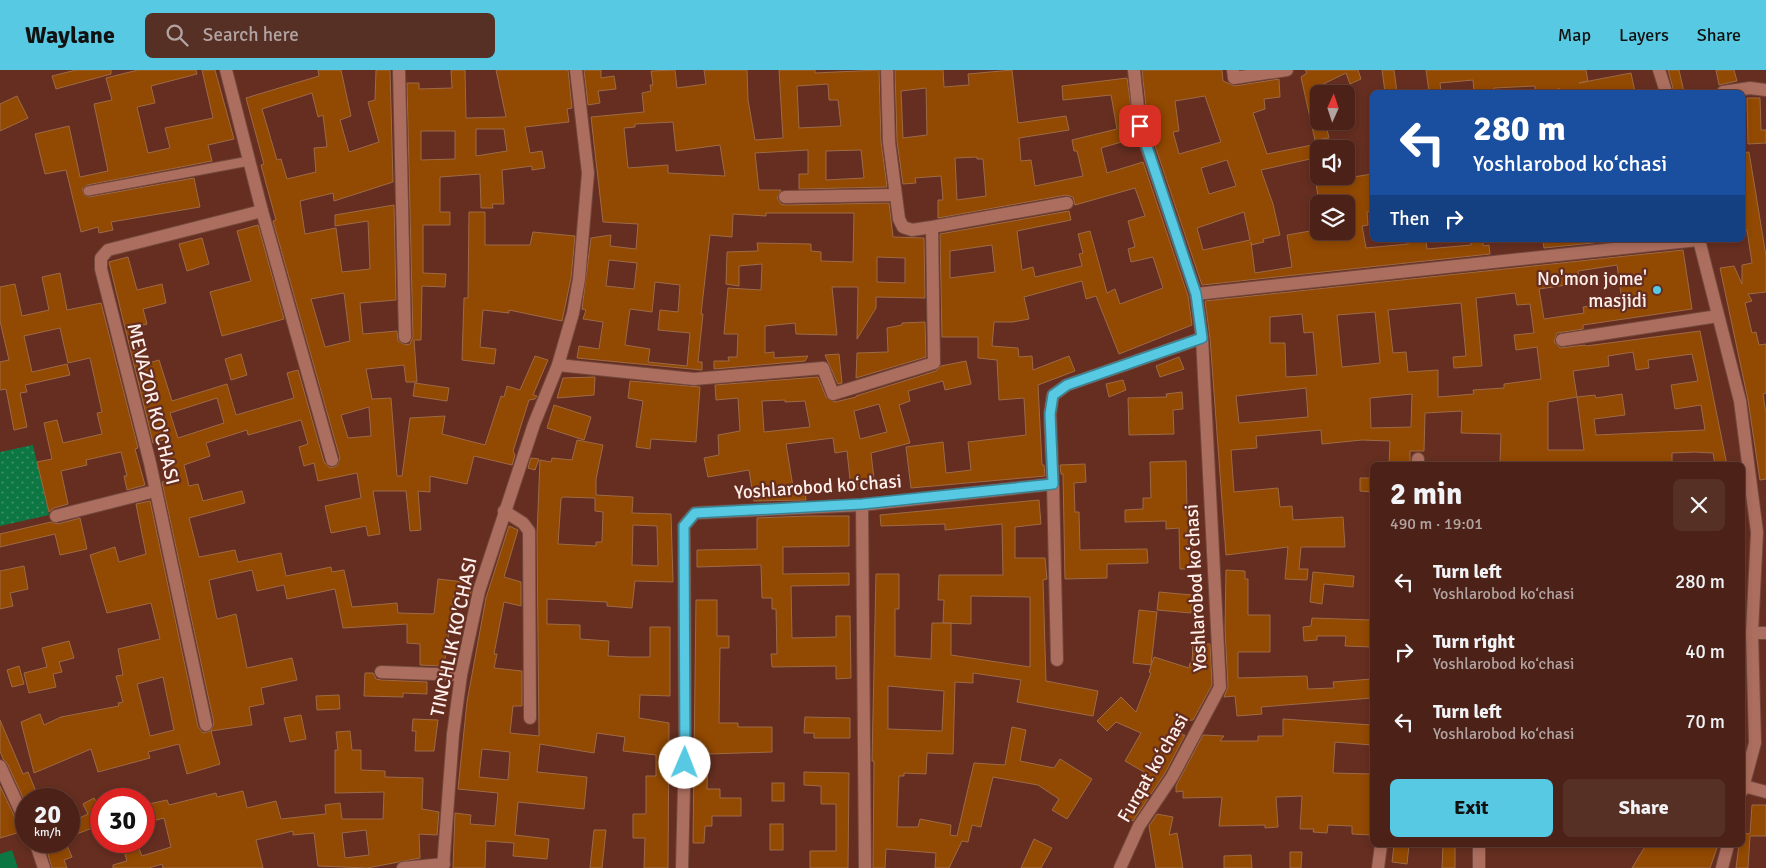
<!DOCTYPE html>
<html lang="en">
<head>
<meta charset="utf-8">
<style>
	body { margin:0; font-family:Signika,sans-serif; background:#562f25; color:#f1f3f6; height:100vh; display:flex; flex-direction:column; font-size:19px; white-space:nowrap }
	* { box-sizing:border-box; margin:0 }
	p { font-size:16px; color:#b2a4a2 }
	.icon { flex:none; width:28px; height:28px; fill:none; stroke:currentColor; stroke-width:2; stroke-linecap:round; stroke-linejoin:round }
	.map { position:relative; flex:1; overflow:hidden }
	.panel { position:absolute; left:1370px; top:392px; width:375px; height:385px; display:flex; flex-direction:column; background:#4c2218; border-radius:8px; box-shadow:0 2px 8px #0003,0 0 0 1px #633f37 }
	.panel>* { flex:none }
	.hud { position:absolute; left:1370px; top:20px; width:375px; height:152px; border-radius:8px; box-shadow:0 2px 8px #0003,0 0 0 1px #633f37; background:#1a4fa0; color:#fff; overflow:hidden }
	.needle { width:32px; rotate:3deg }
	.controls { position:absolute; left:1310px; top:15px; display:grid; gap:10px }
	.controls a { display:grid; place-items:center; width:45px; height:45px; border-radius:8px; background:#4c2218; box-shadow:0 2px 8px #0003,0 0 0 1px #633f37; font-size:25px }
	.speed { position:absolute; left:15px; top:718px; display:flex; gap:10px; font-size:25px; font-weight:700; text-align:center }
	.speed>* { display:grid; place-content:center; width:65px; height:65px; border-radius:50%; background:#4c2218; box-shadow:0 2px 8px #0003,0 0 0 1px #633f37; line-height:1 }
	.speed small { font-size:12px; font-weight:400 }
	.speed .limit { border:8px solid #d22; background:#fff; color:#111 }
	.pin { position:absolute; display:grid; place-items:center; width:42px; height:42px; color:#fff; margin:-21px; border-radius:10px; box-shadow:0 2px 8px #0006 }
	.me { position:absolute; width:55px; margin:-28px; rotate:1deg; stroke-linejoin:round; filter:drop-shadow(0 0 4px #0008) }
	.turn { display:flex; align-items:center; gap:18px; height:105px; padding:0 20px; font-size:22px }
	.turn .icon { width:65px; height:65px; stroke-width:2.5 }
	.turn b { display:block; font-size:35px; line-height:42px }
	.then { display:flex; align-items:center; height:48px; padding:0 20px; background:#0003; gap:10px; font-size:19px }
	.round { display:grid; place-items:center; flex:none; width:52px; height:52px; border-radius:8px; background:#562f25 }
	.summary { display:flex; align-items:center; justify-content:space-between; height:85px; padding:0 20px }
	h1 { font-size:30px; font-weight:700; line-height:38px }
	.cta { display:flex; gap:10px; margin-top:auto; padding:10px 20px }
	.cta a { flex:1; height:58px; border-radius:8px; background:#57c9e2; color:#111; font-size:20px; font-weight:700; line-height:58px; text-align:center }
	.cta a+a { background:#562f25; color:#f1f3f6 }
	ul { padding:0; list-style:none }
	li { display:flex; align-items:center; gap:15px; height:70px; padding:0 20px }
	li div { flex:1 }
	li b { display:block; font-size:19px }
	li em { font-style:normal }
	header { display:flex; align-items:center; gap:30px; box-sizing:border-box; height:70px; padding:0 25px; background:#57c9e2; color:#111 }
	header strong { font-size:24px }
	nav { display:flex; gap:28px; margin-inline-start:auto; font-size:18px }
	.search { width:350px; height:45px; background:#562f25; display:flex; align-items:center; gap:12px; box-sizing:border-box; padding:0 18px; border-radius:8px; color:#b2a4a2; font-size:19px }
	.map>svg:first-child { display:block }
	.green { fill:url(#green-dots) }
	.pitch { fill:#0c7743 }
	.building { fill:#924901; stroke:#9e6a46; fill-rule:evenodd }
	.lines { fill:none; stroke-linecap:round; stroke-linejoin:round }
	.service-casing { stroke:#73483d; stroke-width:11 }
	.minor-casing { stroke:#73483d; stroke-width:14 }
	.service { stroke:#ac6e5e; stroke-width:9 }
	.minor { stroke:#ac6e5e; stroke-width:12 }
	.route-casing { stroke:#398393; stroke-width:12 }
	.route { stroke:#57c9e2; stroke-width:9 }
	.poi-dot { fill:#57c9e2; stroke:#652e20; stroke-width:2 }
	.labels { text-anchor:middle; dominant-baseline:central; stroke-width:4.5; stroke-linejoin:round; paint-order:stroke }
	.poi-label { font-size:19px; fill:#feefeb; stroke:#652e20; text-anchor:end }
	.street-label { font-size:19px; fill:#feefeb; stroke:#652e20 }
</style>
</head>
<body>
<header>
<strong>Waylane</strong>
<div class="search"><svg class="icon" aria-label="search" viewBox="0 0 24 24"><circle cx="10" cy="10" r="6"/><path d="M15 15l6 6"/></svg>Search here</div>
<nav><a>Map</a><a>Layers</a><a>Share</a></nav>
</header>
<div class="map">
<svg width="1766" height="798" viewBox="0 0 1766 798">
	<defs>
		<pattern id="green-dots" width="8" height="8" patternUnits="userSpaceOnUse" patternTransform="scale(1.25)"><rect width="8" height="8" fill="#0c7743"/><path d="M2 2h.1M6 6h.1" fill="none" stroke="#3d9167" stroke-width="1.8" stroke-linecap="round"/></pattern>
	</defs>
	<rect width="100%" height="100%" fill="#652e20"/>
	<!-- green -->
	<path class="green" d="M33,375L49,445L0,456V382Z"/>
	<!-- pitch -->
	<path class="pitch" d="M12,780L18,798H0V784Z"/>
	<!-- building -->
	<g class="building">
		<path d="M76,0H111V4L56,19L52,6Z"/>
		<path d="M138,0H196L197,4L151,16L155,33L137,37L148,83L170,78L165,58L213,48L202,0H215L234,69L208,75L212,91L87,115L82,119L84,125L89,127L194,108L200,137L111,152L113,160L99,163L98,157L81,162L66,100L45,104L35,64L69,56L80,107L108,101L94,34L112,30L106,8Z"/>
		<path d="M318,0H341L351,46L340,50L349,82L379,72L368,32L375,30L376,0H390L393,112L334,131L333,123L300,131L305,164L336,158L342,202L370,199L368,151L335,156V145L394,135L396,230L360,233L363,264L397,261L398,271L405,275L410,274L413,267L407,13H419V19L452,18L451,0H465L466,48L506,47L496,0H568L572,38L567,39L569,52L525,57L530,83L542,81L545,98L532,100V96L502,100L504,134H492L493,138H481L480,104L440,107V142H450V155H423V203L446,204L445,217L422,216L421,270H414L417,312H406L404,295L366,299L372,329L391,328L397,406H402L410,348L445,346L442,364L485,375L501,326L504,327L507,316L520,320L535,286L548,290L533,325L537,326L535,329L529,330L513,381L515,385L512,395L474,386L467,414L430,406V422L418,421L421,460L410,461L406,421H373L380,464L368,466L366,456L331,463L325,436L361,428L357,403L318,411L314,393L304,396L299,377L308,374L301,350L248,365L247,360L206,373L210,386L184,395L189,416L198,414L203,431L242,421L245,433L189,448L199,487L235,480L238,492L281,483L286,506L331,497L332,502L344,500L352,537L397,533L398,543L434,544L438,509L473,513L470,526L454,525L444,596L420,595V574L407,573V554L343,558L335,519L287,529L284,515L257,521L252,500L209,510L217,549L236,544L247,598L292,588L297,610L261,618L264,634L249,637L252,655L211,661L214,653L162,412L176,408L163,370L153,373L109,192L128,187L137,220L162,214L166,233L143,239L147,254L132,258L142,295L159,290L172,331L227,314L236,345L294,328L287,303L298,300L324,392L330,398L337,396L340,388L273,151L276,150L261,95L264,94L246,28L319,6ZM312,23L318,47L323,45L327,77L314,78L316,102L287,109L281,89L277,90L262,39ZM476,59H504L507,81L476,86ZM421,61H455V89L421,90ZM344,223L350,271L325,277L311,229ZM217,328L224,353L178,368L170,343ZM369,337L371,366L348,368L341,345Z"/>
		<path d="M584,0H601V8L614,6L616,19L598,21L600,33L588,35Z"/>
		<path d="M675,0L677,18L706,14L704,0H747L748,30L755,70L783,68L779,0H815V3L879,0L881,72L887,117L799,119V104H808V80L755,83L759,120H781L777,128L781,134L785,135L889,133L893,167L924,168L925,228L876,227V238L857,269L858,217H832L837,265L796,264L795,253L765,256V283L774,282V288L808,286L805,291L714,299V291H729L728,287H737L738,264H724L728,218L761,220L762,194L739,196V216L726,214L727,182L758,181L757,173L811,174V181L821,182V191L853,192L854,143H766V146L733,144L732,167L710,165L701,244H703L698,292H702V300L577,288L579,276L599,279L603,252L583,249L586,240L582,239L591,168L611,165L610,176L636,179L638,154L603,152L591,47L644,42L642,23L651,21L650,15H653L651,1ZM828,14L829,30H838L841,56L799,58L797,16ZM673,52L676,81L720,75L725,106L668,103V95L628,98L624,58L635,57V54ZM861,80L864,108L826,110V81ZM877,187L905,188V213L877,212ZM609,190L637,193L634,219L606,216ZM655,212L680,215L678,242L660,240L658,260L690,263L687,296L648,292L650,279L625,275L630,239L652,242Z"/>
		<path d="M895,0H943L944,17L969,15L968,4L1012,0L1018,53L1066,46L1069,60L1019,68L1021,91L1031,90L1035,116L1083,106L1077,81H1074L1072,70L1117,59L1111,25L1063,30L1062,16L1127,8L1135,68L1101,78L1107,103L1143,92L1188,226L1192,255L1119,284L1096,226L1086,229L1082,211L1024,227L1029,249L1013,252H994L992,276L1018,278L1019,287L1032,286L1033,300L1069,286L1075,301L1038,315L1042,395H1044L1045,406L911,418L906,377L943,372L946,403L971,400L968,372L1026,365L1024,328L999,330L997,290L978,288V267H942L940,164L1069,141L1071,150L1017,161L1022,200L1033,197L1035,207L1082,196L1079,184L1083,183L1078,164L1090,161L1107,223L1115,219L1120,234L1163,218L1153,187L1131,192L1128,179L1135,177L1128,151L1145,146L1135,118L1075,135L1073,127L1066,125L938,148V130H943L941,106L915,108L916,113L903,114L897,71ZM926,18L927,65L903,68L901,21ZM977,87V89H983L986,126L957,130L955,88ZM992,175L995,202L950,208V181Z"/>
		<path d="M1142,0H1222L1223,11L1235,16L1279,9L1280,27L1264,29L1265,39L1253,43L1267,84L1317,74L1319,87L1261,100L1273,134L1280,165L1263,169L1264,172L1251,175V172L1255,203L1292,197L1287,165L1316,160L1346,161V134H1319L1316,113L1372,104V141L1367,142L1368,155L1362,156L1366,178L1408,174V170H1426L1427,179L1471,175V170H1483V176L1489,175L1490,184L1202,215L1148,55ZM1205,26L1221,72L1179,84L1173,62L1179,61L1175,31ZM1227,90L1236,116L1209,124L1201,98ZM1244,142L1250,170L1203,180L1197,158Z"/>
		<path d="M1305,0H1358L1361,9L1350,14L1346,3L1317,17L1319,51H1325L1329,68L1315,70L1301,7L1307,3Z"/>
		<path d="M1382,0H1394L1397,22H1385Z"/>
		<path d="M1426,0H1586L1588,11L1579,13L1631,3L1635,22H1613V20L1600,22H1560L1559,18L1558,21L1535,22V16L1494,18V22H1474L1473,10L1440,13L1441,22H1429Z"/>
		<path d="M1668,0H1679L1684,22H1674Z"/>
		<path d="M1716,0H1734L1737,11L1719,15Z"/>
		<path d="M17,26L28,48L0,61V34Z"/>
		<path d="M1747,28H1760L1761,60H1766V73L1748,74Z"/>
		<path d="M1749,82L1766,186V222L1748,224L1752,231L1745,233L1752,263L1756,262L1759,275L1766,274V323L1763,324L1766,344V409L1760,410L1748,330L1720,198L1734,196L1742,214V195L1752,193L1747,160H1742V83Z"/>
		<path d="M469,142H485V175H530L533,162L575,166L571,208L562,251L509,240V243L483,240L480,277L496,279L494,294L462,290L464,228H468Z"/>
		<path d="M258,155L284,249L222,266L210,222L251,211L237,161Z"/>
		<path d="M202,168L209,194L187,201L179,174Z"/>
		<path d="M1553,170H1622L1544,178L1543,172Z"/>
		<path d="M1683,180L1692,239L1583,255V259L1557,263L1554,272L1560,278L1585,275L1586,276L1700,261L1727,395H1715L1713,383L1694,382L1672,383V395H1509V393H1500L1501,364L1461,363L1462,341L1425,343L1424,381H1410V395H1389L1390,371L1362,370L1322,374L1321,360L1256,366L1257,378L1231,380L1234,422L1278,418L1280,437L1292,436L1293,450L1343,447L1345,477H1301L1299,499H1308L1307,510L1285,509L1288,477L1226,485L1210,268L1205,231ZM1617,195L1622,231L1583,237L1584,243L1544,249L1539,219L1580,213L1578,201ZM1515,223L1517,235L1530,234L1534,263L1514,265L1516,280L1537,277L1541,309L1504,314V318L1473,320L1474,324L1438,327V300L1408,302L1406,282L1393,283L1388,240L1461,233L1466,286L1453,287L1454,298L1482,296L1476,228ZM1375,242L1380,293L1342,297L1337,245ZM1302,244L1304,263L1313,262L1317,305L1286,307L1285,273H1270V247ZM1633,282L1636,300L1649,298L1648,290L1692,284L1698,311L1671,315L1675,339L1701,335L1705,360L1596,365L1594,349L1625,345L1622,324L1596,328L1595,325L1577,327L1584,380H1548V332L1577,327L1573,301L1609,296L1608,286ZM1306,318L1308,347L1239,353L1236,326ZM1412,324L1411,357L1371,358L1370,328Z"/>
		<path d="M60,203L67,240L101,233L138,378L135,379L145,415L127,420L124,406H127L121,382L86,390L87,395L61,401L68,434L54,438L49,442L37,392L52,389L44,353L57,350L63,373L102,364L97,343L102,342L90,288L68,293L60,258L24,266L32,302L67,294L70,305L25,315L27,322L20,323L27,357L14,360L6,319L0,320V292L9,290L0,251V217L15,214L22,246L49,240L42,207Z"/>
		<path d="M925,252L926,287L856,308L857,283L888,282L887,258L902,255V253Z"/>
		<path d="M241,284L247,305L231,310L225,289Z"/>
		<path d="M839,284L842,313L838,314L825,285Z"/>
		<path d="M1179,287L1184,299L1160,307L1156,296Z"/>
		<path d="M966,291L971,314L945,320L943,311L908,321L910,331L899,335L910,373L871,383L875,418L851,419L847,381L835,383L833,368L786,374L794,423L805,421L806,430L754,431L749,400L708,407L704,388L719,385L718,365L740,361L738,328L716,330L715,315L818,307L826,327L835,332L856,327V326L936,301L941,296ZM785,330V332L805,331L810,357L764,362L762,331ZM879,334L887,362L860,369L854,341Z"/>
		<path d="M595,307L594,325L557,328L563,308Z"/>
		<path d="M1123,310L1126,320L1109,327L1106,314Z"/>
		<path d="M630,311L700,317L696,372L651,369L650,379L636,377L643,331L628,328Z"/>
		<path d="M415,313L449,318L447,331L413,326Z"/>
		<path d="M1182,322L1183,339L1173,340L1174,364L1129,365L1128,328L1167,327L1166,324Z"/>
		<path d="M554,335L591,347L584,370L547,358Z"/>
		<path d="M577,370L603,375L596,409V425L633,427L632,443L671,444L673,512L635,511L632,538L607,536V532L547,529V554L580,555V569L609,571L608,586L630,587H650V557H670V626L640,625L639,648L669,653L668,798H644L645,768H633V744H646V706H656V685L623,681L625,667L597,663L594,683L540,674L537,702L587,707L584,739L518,732L515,765L549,769L547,789L513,786L514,773L486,771L485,798H453L455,743L471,745L470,754L495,756L498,723L458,719L467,632L486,528L509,456L518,460L504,507L521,512V536L504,532L494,584H497L494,598L522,601V636H513L510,663L539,666L537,465L540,390L551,392L552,388L572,390ZM563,427L595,428V441L603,442L602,472H596V476L558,474L561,429ZM633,455L657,456L658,496L632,495ZM482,679L510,682L508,710L479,707Z"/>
		<path d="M531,388L539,389L535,400L528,398Z"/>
		<path d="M1186,391L1187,438H1192L1193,499H1180L1179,458L1166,459V451L1125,452V440L1143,439V428H1151L1150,392Z"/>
		<path d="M1085,394L1086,412L1074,413L1075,442H1079L1080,480L1147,479L1148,493L1107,494V508L1065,509L1063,404H1061L1060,395Z"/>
		<path d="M1360,408H1372V422L1360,421Z"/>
		<path d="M1039,430L1041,454L1015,457V488H1045L1047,509L1043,510L1046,611L1098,621L1093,646L1017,632L1021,610L973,603V613L955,612L953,684L927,683L926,704L904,703V706H899L897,757H918L920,749L951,755L950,765L957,766L974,693L1005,695L1012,657L1026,660L1020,691L1054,698L1060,689L1092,709L1067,749L1052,740L1059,729L1038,715L993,707L981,757L972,755L968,772L962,771L949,798H935L936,783L886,779L885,798H873L874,691H872L876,504H899V539H895V586L931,589L932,553H943L944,530H938L939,505H1003L1002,454L945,460V454L881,456L880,445ZM971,526L1030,527V597L951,585V553H943L971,554ZM888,616L944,621L942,661L888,659Z"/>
		<path d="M150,431L198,657L203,663L211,661L220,694L187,704L179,674L148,682L150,688L98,702L91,679L34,703L21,652L40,644L44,655L61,647L119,636L118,633L123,632L116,606L123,605L118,579L160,569L151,533L107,543L90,485L115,477L119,492L146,484L136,434ZM163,607L174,660L150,666L137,614Z"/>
		<path d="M808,446H849V476L783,477V504L849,503V515L791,516L792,568L836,567V546H850L851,608L836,609V596L772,597L771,584H777L776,539H772V528H762L761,495L697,497V480L757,479V448Z"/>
		<path d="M80,448L87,479L60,485L55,464L0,477V464L51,452L58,454Z"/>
		<path d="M24,496L28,519L10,523L13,536L0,539V501Z"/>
		<path d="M1226,500L1245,501V509H1248V545H1270V582H1238V608L1307,606L1308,619L1334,618L1333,612L1372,609V628L1261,637L1262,644L1237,646L1235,626L1224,627L1228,617L1225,558Z"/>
		<path d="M1313,502L1354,506L1353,517L1324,514L1322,534L1310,532Z"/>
		<path d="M1159,522L1192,525L1191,543L1157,540Z"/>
		<path d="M696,530H717V566H729V578H720L719,653H738V657H772V682L708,684L707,719H720V728H741V746H712V756H705L704,773H693Z"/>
		<path d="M1139,540L1157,542L1151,595L1133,593Z"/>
		<path d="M1312,548L1372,550V577L1345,576L1346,566H1317V570L1304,571L1303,557L1311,556Z"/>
		<path d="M69,571L74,588L59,592L62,602L53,604L56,617L29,623L24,603L47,597L42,578Z"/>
		<path d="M1193,574H1210L1212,615L1193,650L1182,651V665H1185L1165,703L1133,751L1121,744L1149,705L1125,691L1141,663L1116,652L1107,661L1097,651L1121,627L1136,642L1151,603L1149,602L1154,587L1189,598L1190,593H1192Z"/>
		<path d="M19,596L24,614L12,617L7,600Z"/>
		<path d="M365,603H373L376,609L381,610L427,612V624L403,623V627L364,626Z"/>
		<path d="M339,625L340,639L317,640L316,626Z"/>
		<path d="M301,645L306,669L290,672L284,648Z"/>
		<path d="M805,647L850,648V668H814V663H804Z"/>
		<path d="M413,649L438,650L434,681H415L416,661H412Z"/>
		<path d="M1283,649L1372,655V675L1335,672L1333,703L1372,704V765L1352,764V756L1328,755L1327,763L1313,762L1314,759H1300L1302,726L1276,727L1278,757L1265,758V755L1219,756L1222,727L1183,728V721L1176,722V716L1203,665L1224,666L1220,671H1258V666H1283Z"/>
		<path d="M0,650L23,704L28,702L39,729H26V734L7,693L3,689L0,681Z"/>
		<path d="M350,661L352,680H361V700L385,701V707L423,708L422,739L439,742L437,765L419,764L420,788L367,798L318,796L314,763L293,765V761L256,770L263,798H163L162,794L149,798H113V795L127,791L121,771H136L142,786L171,777L164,748L149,752L144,735L167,730L169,735L216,723L217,727L243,721L247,738L276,731L281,749L326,744L325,735L340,733L342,749H383L384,722L335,723V680H338L336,662ZM366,760L369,785L345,788L342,763Z"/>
		<path d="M804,702L849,703L848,798H810V781H836V734H821V716L804,715Z"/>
		<rect x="772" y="713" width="12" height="18"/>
		<path d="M0,716L19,756L24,761L0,768Z"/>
		<path d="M94,728L101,739V768L95,757L69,767V753L88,744L83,734Z"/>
		<path d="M1752,735H1766V766H1750L1748,798H1736L1739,775H1742V763L1750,764Z"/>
		<path d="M1157,744L1173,747L1169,765L1177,763L1183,798H1156L1149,756Z"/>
		<rect x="770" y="754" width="13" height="26"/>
		<path d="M594,760H606L602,798H590Z"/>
		<path d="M1034,769L1052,778L1041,798H1021Z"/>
		<path d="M44,771H65L72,787L64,790L67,798H52Z"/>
		<path d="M1394,775H1409L1407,794L1392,792Z"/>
		<path d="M1443,775H1455V798H1442Z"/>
		<path d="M1646,775H1718L1710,798H1632Z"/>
		<path d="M1290,782H1302L1301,798H1290Z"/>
		<path d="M1251,785L1252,798H1224V786Z"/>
	</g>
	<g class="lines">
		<!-- service casing -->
		<g class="service-casing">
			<path id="service" d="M88,121L249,91"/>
		</g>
		<!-- minor casing -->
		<g class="minor-casing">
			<g id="minor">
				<path d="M226,0L262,141L332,390"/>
				<path d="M399,0L405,267"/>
				<path d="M887,0L889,72L899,149L903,157L912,160L932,157L1067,133"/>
				<path d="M1134,0L1140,57L1196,224"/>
				<path d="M1233,0L1234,8L1287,0"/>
				<path d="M1659,0L1666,22"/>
				<path d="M1723,22L1750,18L1766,20"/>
				<path d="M785,127L895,125"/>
				<path d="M1699,170L1740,331L1757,462L1752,563L1755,673L1742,721"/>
				<path d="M1562,270L1718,246"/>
				<path d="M558,295L694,309L823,298L833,324L934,293L932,157"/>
				<path d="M1418,395V389"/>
				<path d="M1053,414L1057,590"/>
				<path d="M862,435L865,798"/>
				<path d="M504,441L523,453L529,461L530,648"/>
				<path d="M56,446L155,421"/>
				<path d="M1752,563H1766"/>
				<path d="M381,602L461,605"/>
				<path d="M206,655L150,393L101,199V188L108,180L262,141"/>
				<path d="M0,696L26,753"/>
				<path d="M1744,716L1766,722"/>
				<path d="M35,771L44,798"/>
				<path d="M1479,775V798"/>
				<path d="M403,798L444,794"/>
				<path d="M443,798L453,664L461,605L479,521L534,354L558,295L573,243L579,209L588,103L576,0"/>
				<path d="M682,798L685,675L684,456L695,443L862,435L1053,414L1050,344L1053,325L1067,315L1202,268"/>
				<path d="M1120,798L1139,756L1172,707L1220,617L1202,268L1196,224L1698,170"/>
				<path d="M1378,798L1381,775"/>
				<path d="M1722,798L1728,775"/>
			</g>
		</g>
		<!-- service -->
		<use href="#service" class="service"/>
		<!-- minor -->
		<use href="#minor" class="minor"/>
	</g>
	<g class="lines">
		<!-- route casing -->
		<g class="route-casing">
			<path id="route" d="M685,693L684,456L695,443L862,434L1053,414L1050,344L1053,325L1067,315L1202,268L1196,224L1140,56"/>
		</g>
		<!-- route -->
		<use href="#route" class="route"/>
	</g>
	<!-- markers -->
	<circle class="poi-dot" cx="1657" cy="220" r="5"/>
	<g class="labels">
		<!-- poi labels -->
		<g class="poi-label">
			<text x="1647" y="209">No'mon jome'<tspan x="1647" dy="22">masjidi</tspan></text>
		</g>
		<!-- street labels -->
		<g class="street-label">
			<text transform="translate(153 334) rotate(76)">MEVAZOR KO'CHASI</text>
			<text transform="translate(818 417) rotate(-4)">Yoshlarobod koʻchasi</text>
			<text transform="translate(1196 518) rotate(-93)">Yoshlarobod koʻchasi</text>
			<text transform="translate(454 567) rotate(-78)">TINCHLIK KO'CHASI</text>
			<text transform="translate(1153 698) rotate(-60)">Furqat koʻchasi</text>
		</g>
	</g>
</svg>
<div class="controls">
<a><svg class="needle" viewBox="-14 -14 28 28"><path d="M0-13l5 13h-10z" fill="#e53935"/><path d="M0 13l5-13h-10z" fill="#b2a4a2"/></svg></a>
<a><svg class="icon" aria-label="sound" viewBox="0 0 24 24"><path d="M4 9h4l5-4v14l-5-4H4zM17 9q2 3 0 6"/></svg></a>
<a><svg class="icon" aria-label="layers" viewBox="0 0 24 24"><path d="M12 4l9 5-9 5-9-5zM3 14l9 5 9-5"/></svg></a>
</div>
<div class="speed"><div>20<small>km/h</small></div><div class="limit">30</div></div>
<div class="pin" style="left:1140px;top:56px;background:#d93025"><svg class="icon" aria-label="arrive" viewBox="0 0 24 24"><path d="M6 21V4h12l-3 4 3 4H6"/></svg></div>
<svg class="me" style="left:685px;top:693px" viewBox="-20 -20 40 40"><circle r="19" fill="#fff"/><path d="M0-13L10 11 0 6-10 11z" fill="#57c9e2"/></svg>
<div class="hud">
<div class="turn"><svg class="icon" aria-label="left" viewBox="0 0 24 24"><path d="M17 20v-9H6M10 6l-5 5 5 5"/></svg><div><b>280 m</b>Yoshlarobod koʻchasi</div></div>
<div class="then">Then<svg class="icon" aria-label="right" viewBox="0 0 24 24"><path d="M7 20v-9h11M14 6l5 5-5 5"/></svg></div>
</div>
<section class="panel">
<div class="summary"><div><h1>2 min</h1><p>490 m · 19:01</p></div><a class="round"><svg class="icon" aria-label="close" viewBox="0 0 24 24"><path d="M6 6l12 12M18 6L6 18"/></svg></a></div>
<ul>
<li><svg class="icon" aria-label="left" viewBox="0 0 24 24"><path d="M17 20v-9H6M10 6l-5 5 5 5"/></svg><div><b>Turn left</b><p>Yoshlarobod koʻchasi</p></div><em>280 m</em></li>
<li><svg class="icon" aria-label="right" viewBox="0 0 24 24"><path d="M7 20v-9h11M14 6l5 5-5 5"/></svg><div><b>Turn right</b><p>Yoshlarobod koʻchasi</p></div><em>40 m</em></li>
<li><svg class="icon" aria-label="left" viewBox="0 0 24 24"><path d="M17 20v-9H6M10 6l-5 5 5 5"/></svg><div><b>Turn left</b><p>Yoshlarobod koʻchasi</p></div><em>70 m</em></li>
</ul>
<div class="cta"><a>Exit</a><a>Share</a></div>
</section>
</div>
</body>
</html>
